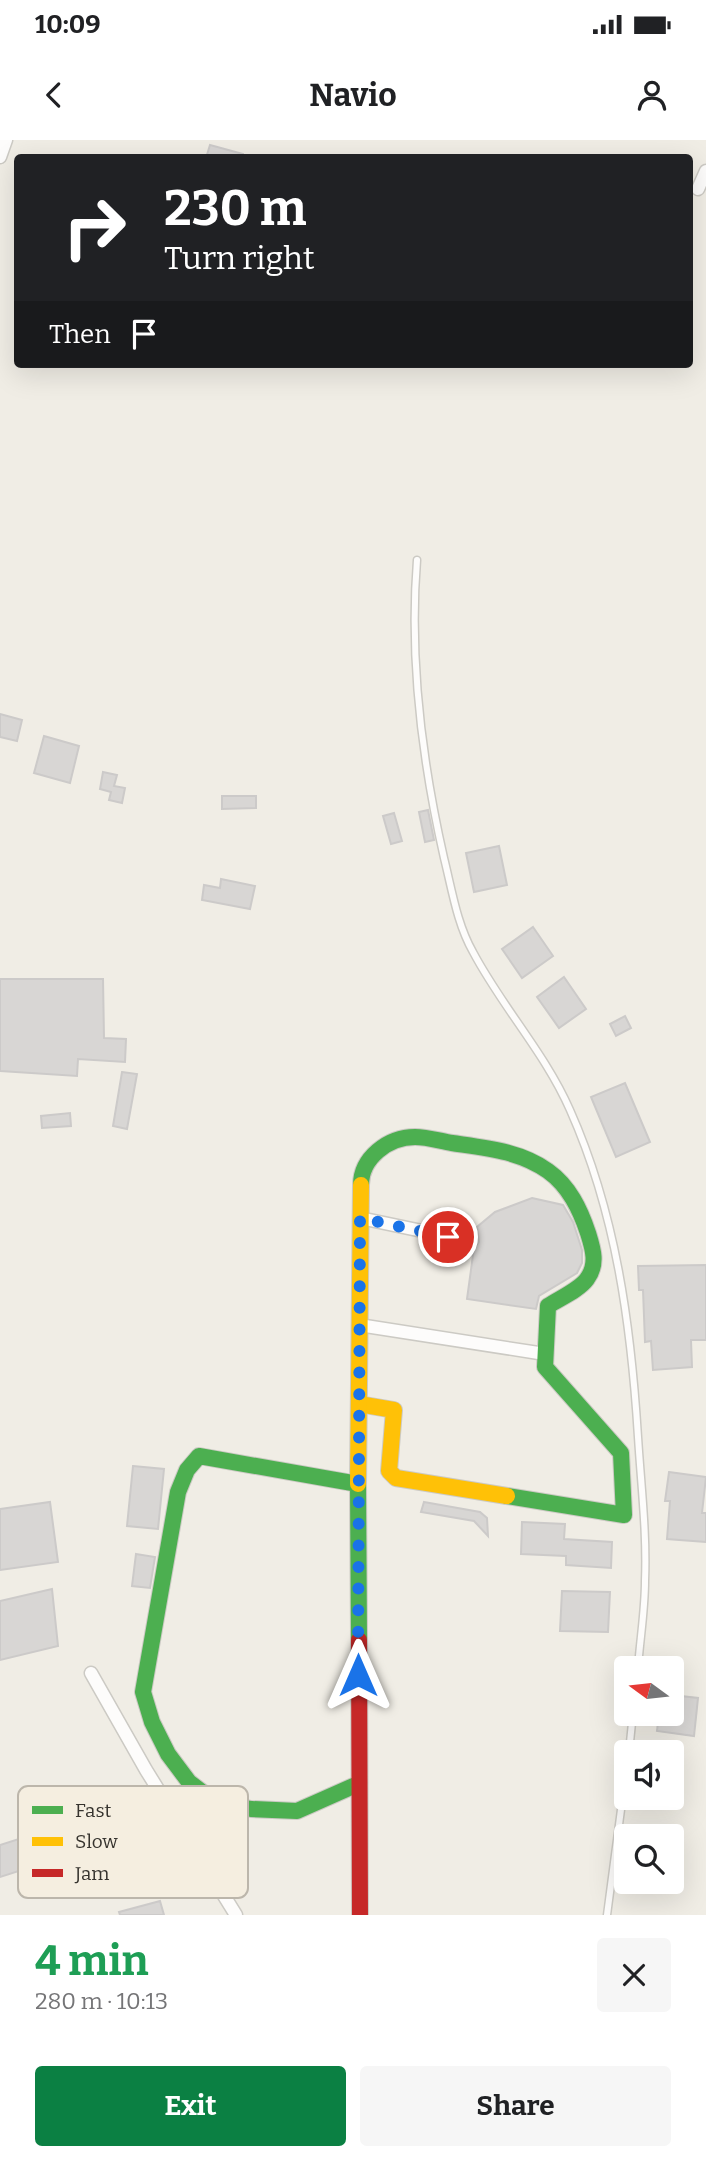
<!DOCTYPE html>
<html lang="en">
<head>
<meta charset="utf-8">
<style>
	body { margin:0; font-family:Bitter,serif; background:#f6f6f6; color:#202124; height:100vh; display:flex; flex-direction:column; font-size:26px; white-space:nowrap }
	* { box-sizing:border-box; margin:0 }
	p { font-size:23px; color:#757577 }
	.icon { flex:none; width:38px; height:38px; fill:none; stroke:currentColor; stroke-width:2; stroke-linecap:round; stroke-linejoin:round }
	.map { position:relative; height:1775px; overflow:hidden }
	.panel { display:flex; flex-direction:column; background:#fff; flex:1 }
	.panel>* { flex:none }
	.hud { position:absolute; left:14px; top:14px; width:679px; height:214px; border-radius:7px; box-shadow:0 7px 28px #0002; background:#202124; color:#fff; overflow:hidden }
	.needle { width:46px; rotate:285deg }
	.controls { position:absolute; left:614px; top:1516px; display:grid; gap:14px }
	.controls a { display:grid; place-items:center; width:70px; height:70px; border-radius:7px; background:#fff; box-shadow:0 7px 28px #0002; font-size:35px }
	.pin { position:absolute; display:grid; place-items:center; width:60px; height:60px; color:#fff; margin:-30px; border:4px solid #fff; border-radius:50%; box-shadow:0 2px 7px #0007 }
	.me { position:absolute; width:77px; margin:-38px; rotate:0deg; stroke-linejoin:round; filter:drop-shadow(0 0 5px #0008) }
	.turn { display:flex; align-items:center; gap:24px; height:147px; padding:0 35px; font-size:32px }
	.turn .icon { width:91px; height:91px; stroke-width:2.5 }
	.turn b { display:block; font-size:49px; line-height:60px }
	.then { display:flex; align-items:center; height:66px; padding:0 35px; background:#0003; gap:14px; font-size:26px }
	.round { display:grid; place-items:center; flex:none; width:74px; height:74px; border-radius:7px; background:#f6f6f6 }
	.overview { display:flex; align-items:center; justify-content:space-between; height:119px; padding:0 35px }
	h1 { font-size:42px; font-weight:700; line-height:52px; color:#1e9e55 }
	.primary-button { display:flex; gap:14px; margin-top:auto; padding:14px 35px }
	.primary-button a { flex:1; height:80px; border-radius:7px; background:#0b8043; color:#fff; font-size:28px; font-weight:700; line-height:80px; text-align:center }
	.primary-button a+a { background:#f6f6f6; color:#202124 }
	.status { display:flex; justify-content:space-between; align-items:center; height:49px; padding:0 35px; background:#fff; direction:ltr }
	.status svg { height:19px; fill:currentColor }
	header { display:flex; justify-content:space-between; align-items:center; height:91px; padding:0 35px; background:#fff; font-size:32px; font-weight:700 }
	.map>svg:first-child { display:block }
	.building { fill:#d8d6d4; stroke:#cccac9; stroke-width:2 }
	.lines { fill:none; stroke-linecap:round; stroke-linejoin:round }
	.lane-casing { stroke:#cccac4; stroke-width:9 }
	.street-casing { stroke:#cccac4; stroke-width:15 }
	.fast-casing { stroke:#cccac4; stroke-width:18 }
	.slow-casing { stroke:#cccac4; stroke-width:18 }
	.jam-casing { stroke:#cccac4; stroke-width:18 }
	.lane { stroke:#fdfcfb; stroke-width:6 }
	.street { stroke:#fdfcfb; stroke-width:12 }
	.fast { stroke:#4caf50; stroke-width:16 }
	.slow { stroke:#ffc107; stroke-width:16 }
	.jam { stroke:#c62828; stroke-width:16 }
	.route { stroke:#1a73e8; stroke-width:12; stroke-dasharray:0 21.6 }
	.key { fill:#f5eee0; stroke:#bcb6ab; stroke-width:2 }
	.key-label { font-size:19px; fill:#36332e }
</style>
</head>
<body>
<div class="status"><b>10:09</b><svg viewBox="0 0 49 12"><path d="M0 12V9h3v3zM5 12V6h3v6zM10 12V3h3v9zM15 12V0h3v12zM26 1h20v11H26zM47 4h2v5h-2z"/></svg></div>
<header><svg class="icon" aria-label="back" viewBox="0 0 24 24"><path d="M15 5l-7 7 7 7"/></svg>Navio<svg class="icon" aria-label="person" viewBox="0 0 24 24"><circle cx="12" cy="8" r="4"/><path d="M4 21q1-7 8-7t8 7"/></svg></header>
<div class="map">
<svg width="706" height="1775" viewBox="0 0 706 1775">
	<rect width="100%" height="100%" fill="#f0ede5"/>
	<!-- building -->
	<g class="building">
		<path d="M210,5L243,14V18H206Z"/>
		<path d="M0,574L22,580L17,601L0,597Z"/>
		<path d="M44,596L79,606L70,643L34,633Z"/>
		<path d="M103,632L117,635L114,646L125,648L122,663L109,660L111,652L100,649Z"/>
		<path d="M222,656H256V668L222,669Z"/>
		<path d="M428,670L434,700L425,702L419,672Z"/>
		<path d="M394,673L402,701L391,704L383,676Z"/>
		<path d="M499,706L507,745L474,752L466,713Z"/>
		<path d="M221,739L255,746L250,769L202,760L204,745L220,748Z"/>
		<path d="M533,787L553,816L522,838L502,809Z"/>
		<path d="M564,837L586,869L559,888L537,857Z"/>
		<path d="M0,839H103L104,898L126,899L125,922L78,919L77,936L0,931Z"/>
		<path d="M625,876L631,888L616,896L610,884Z"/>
		<path d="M122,932L137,934L127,989L113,986Z"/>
		<path d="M625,943L650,1002L616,1017L591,957Z"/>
		<path d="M70,973L71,986L42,988L41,976Z"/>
		<path d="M532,1058L563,1065L573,1082L582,1110V1123L577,1133L539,1156L536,1169L467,1159L474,1108L479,1102L477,1087L495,1072Z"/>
		<path d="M706,1125V1200H691L692,1227L653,1230L651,1201L645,1202L643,1150H639L638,1126Z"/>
		<path d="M133,1326L164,1329L158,1389L127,1386Z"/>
		<path d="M669,1332L706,1337L702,1373H706V1402L667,1399L670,1361H665Z"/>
		<path d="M50,1362L58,1422L0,1430V1369Z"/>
		<path d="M424,1362L480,1372L487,1378L488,1396L474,1381L421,1372Z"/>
		<path d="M522,1382L565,1384L564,1399L612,1402L611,1428L566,1425V1416L521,1414Z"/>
		<path d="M136,1414L155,1417L150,1448L132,1446Z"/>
		<path d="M52,1449L58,1506L0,1520V1461Z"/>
		<path d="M562,1451L610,1452L608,1492L560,1491Z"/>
		<path d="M672,1555L698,1558L694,1596L657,1591L659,1573H672Z"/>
		<path d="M69,1683L78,1712L0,1737V1705Z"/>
		<path d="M160,1761L164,1775H120L119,1772Z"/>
	</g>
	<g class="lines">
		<!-- lane casing -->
		<g class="lane-casing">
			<g id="lane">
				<path d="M417,420C409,519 422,621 444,718C452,750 457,784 473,812C502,867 545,913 570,970C616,1073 631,1185 638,1297C641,1345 647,1393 645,1441C645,1470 640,1499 638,1528"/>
				<path d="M629,1612L633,1573"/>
				<path d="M607,1775L626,1632"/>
			</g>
		</g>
		<!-- street casing -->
		<g class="street-casing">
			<g id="street">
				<path d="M0,17L6,0"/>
				<path d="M698,49L706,31"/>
				<path d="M360,1078L470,1101"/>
				<path d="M359,1185L545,1214"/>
				<path d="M91,1533L146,1630L236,1775"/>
			</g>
		</g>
		<!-- fast casing -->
		<g class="fast-casing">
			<g id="fast">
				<path d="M361,1045C361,1018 388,997 415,997C427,997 440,1001 452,1003C486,1008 520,1011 548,1031C569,1046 580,1069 588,1093C593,1109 598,1124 587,1139C579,1150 560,1158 548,1166L545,1227L621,1313L624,1375L507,1356"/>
				<path d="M358,1644L297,1671L251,1669L221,1663L202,1652L189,1642L168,1614L152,1582L143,1552L178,1352L187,1330L199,1316L358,1344L359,1500"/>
			</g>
		</g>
		<!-- slow casing -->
		<g class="slow-casing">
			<g id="slow">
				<path d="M359,1264L394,1270L389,1331L396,1338L507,1356"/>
				<path d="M358,1344L361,1045"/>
			</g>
		</g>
		<!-- jam casing -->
		<g class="jam-casing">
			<path id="jam" d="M359,1500L360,1775"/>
		</g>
		<!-- lane -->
		<use href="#lane" class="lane"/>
		<!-- street -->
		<use href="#street" class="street"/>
		<!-- fast -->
		<use href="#fast" class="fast"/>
		<!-- slow -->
		<use href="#slow" class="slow"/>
		<!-- jam -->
		<use href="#jam" class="jam"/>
	</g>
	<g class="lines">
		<!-- route -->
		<path class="route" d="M358,1535L360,1078L448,1097"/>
	</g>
	<!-- legend -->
	<rect x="18" y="1646" width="230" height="112" rx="10" class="key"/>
	<rect x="32" y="1666" width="31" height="8" fill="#4caf50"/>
	<rect x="32" y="1697" width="31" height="9" fill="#ffc107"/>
	<rect x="32" y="1729" width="31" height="8" fill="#c62828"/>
	<g class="key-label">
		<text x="75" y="1677">Fast</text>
		<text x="75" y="1708">Slow</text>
		<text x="75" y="1740">Jam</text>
	</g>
</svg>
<div class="controls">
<a><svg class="needle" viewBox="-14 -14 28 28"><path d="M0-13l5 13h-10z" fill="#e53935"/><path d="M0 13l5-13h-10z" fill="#757577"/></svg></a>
<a><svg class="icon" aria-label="sound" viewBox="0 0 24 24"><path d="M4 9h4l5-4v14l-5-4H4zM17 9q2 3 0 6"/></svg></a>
<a><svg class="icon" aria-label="search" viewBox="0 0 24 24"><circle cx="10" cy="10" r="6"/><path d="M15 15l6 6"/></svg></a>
</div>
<div class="pin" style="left:448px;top:1097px;background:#d93025"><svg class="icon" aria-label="arrive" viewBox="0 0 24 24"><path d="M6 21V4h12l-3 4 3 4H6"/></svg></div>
<svg class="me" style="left:358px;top:1535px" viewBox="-20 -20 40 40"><path d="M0-17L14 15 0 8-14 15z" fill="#1a73e8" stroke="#fff" stroke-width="4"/></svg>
<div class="hud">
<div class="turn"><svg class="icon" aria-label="right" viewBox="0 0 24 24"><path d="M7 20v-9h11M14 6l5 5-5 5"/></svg><div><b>230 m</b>Turn right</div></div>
<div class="then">Then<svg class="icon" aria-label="arrive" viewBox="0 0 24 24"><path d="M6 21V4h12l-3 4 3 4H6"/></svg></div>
</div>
</div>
<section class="panel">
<div class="overview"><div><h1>4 min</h1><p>280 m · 10:13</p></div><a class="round"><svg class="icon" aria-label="close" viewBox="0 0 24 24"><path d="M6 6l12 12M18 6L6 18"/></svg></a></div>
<div class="primary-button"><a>Exit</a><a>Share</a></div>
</section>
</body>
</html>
